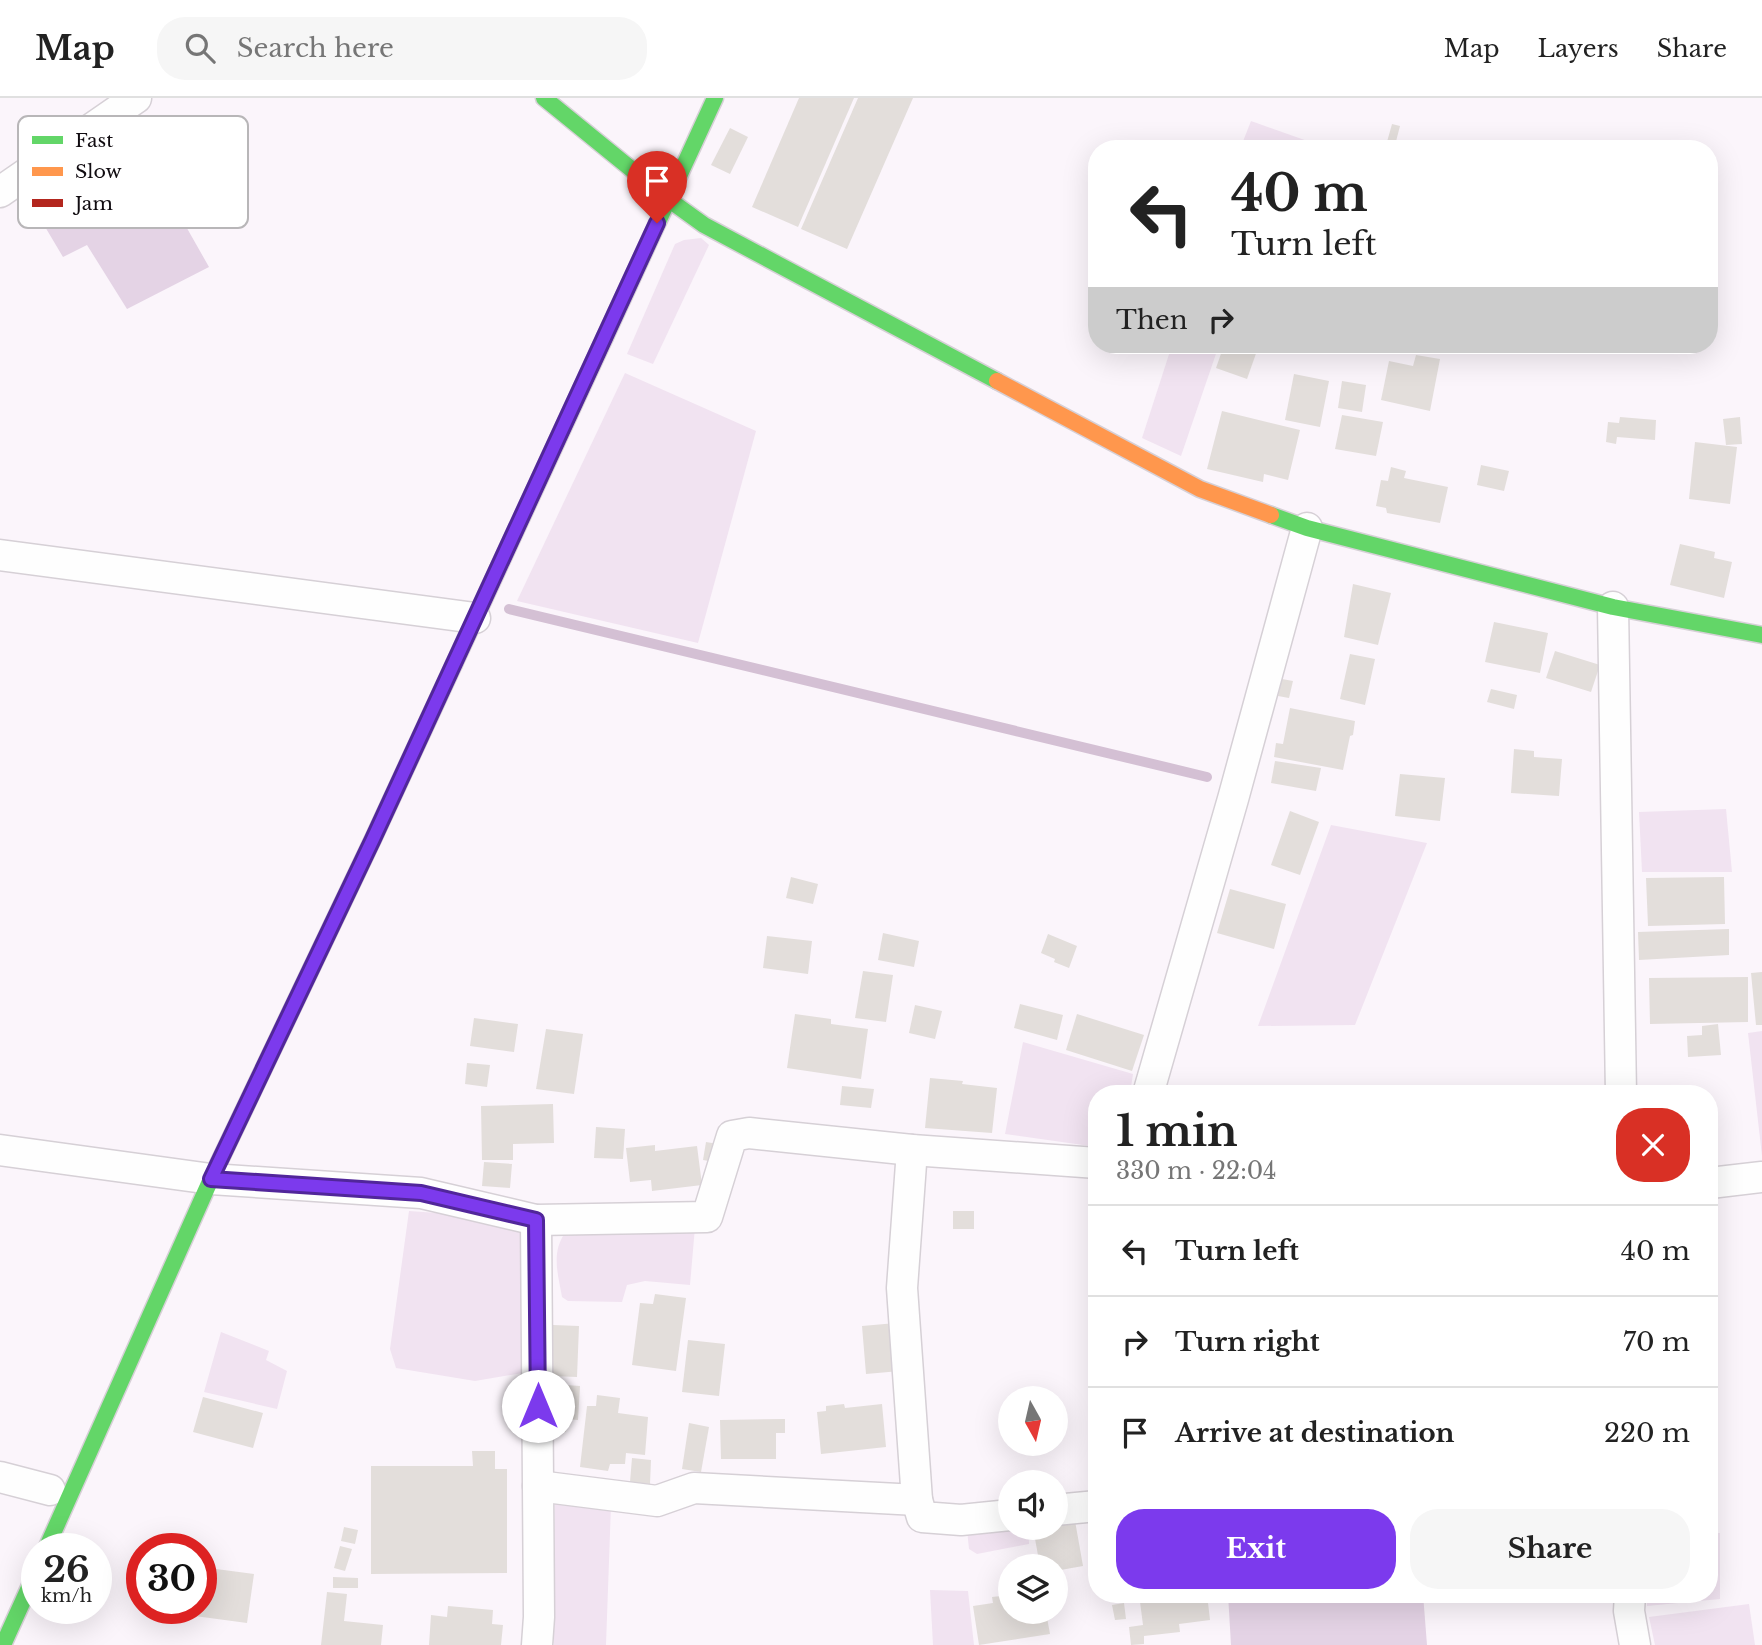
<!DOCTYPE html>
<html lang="en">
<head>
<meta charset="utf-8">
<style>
	body { margin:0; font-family:"Libre Baskerville",serif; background:#f6f6f6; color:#222; height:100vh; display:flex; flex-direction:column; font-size:26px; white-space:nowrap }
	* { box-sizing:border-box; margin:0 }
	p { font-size:23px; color:#767676 }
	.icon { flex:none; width:38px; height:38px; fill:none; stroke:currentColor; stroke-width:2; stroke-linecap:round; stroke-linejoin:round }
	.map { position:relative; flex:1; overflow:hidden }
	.drawer { position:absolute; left:1088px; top:987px; width:630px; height:518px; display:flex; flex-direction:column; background:#fff; border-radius:28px; box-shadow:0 7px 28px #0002 }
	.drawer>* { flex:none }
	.guide { position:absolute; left:1088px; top:42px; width:630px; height:214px; border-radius:28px; box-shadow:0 7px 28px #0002; background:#fff; color:#222; overflow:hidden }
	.needle { width:46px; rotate:172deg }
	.buttons { position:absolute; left:998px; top:1288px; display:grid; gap:14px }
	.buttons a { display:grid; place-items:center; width:70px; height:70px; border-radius:50%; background:#fff; box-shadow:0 7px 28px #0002; font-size:35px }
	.speed { position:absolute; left:21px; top:1435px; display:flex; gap:14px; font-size:35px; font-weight:700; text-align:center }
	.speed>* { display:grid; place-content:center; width:91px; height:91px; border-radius:50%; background:#fff; box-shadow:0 7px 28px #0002; line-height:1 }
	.speed small { font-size:18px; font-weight:400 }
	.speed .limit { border:10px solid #d22; background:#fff; color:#111 }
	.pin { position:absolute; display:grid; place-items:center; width:60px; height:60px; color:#fff; margin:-72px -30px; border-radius:50% 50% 50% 0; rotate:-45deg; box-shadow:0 0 7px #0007 }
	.pin .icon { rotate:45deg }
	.me { position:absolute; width:77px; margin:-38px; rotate:0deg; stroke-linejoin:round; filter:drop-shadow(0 0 5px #0008) }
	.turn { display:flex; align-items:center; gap:24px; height:147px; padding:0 28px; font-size:32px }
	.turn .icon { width:91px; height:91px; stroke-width:2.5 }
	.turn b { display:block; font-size:49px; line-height:60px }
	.then { display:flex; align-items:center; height:66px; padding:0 28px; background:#0003; gap:14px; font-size:26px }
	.round { display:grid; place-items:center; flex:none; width:74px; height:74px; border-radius:28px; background:#f6f6f6 }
	.headline { display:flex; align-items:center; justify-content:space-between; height:119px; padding:0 28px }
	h1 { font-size:42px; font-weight:700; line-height:52px }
	.primary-button { display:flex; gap:14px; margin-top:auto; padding:14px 28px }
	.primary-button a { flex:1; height:80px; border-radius:28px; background:#7c3aed; color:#fff; font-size:28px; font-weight:700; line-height:80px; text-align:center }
	.primary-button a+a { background:#f6f6f6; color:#222 }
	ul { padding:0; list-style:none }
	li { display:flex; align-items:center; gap:21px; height:91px; padding:0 28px; border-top:2px solid #e0e0e0 }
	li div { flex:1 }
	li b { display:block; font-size:26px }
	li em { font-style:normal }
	header { display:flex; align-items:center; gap:42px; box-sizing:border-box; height:98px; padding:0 35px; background:#fff; border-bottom:2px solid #e0e0e0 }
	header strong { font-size:33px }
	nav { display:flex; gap:38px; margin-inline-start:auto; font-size:24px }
	.search { width:490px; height:63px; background:#f6f6f6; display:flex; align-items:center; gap:18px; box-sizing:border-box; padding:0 24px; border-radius:28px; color:#767676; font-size:26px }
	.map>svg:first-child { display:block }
	.green { fill:#f1e3f1 }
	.forest { fill:#e4d3e5 }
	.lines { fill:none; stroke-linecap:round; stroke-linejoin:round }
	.stream { stroke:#d4c0d4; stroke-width:10 }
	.building { fill:#e3dedb }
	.street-casing { stroke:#d6d0d6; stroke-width:33 }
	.fast-casing { stroke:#d6d0d6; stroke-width:19 }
	.slow-casing { stroke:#d6d0d6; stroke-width:19 }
	.jam-casing { stroke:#d6d0d6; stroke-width:19 }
	.street { stroke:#fefefe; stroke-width:30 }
	.fast { stroke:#63d668; stroke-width:16 }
	.slow { stroke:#ff974d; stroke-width:16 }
	.jam { stroke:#b3261e; stroke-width:16 }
	.route-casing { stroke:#51269a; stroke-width:18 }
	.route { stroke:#7c3aed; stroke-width:12 }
	.key { fill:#fff; stroke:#b8b6b8; stroke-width:2 }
	.key-label { font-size:19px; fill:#110c11 }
</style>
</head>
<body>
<header>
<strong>Map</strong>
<div class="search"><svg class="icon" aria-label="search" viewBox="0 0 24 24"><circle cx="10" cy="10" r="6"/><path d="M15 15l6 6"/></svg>Search here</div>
<nav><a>Map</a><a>Layers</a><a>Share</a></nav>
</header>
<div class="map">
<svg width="1762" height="1547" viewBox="0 0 1762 1547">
	<rect width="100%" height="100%" fill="#fbf5fb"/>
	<!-- green -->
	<g class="green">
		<path d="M1251,23L1330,51H1240Z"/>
		<path d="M701,140L709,147L653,266L627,256L675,146L684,142Z"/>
		<path d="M1172,247H1219L1181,358L1142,340Z"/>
		<path d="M625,275L756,333L698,545L517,503Z"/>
		<path d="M1726,711L1732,774H1642L1639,714Z"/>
		<path d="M1331,727L1427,745L1355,927L1258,928Z"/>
		<path d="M1762,933V1058L1748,935Z"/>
		<path d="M1023,944L1133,976L1130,996H1097V1049L1005,1036Z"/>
		<path d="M409,1113L452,1116L521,1132L526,1148L522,1275L475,1283L396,1270L390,1251Z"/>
		<path d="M695,1129L690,1187L645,1183L627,1187L622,1204L568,1203L562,1199C558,1176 551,1155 565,1135Z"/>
		<path d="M221,1234L269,1253L266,1262L287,1273L277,1311L204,1294Z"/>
		<path d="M555,1405L611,1407L606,1547H554Z"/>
		<path d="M1028,1430L1029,1446L977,1456L969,1451L967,1432Z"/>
		<path d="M1710,1435H1720V1501L1647,1508V1496H1710Z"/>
		<path d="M930,1492L968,1493L974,1547H933Z"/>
		<path d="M1749,1506L1755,1547H1655L1649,1519Z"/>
	</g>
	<!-- forest -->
	<g class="forest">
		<path d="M129,28L209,169L127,211L87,147L63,159L41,122L60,108L44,77Z"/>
		<path d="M1228,1496H1423L1427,1547H1231Z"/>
	</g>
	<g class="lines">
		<!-- stream -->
		<path class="stream" d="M509,511L1207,679"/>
	</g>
	<!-- building -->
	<g class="building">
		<path d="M799,0H854L798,129L752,109Z"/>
		<path d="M858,0H913L847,151L801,131Z"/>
		<path d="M1392,26L1400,28L1394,51H1385Z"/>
		<path d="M730,30L748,39L730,76L711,67Z"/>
		<path d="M1224,247H1259L1247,281L1216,270Z"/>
		<path d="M1416,257L1440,261L1430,313L1381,302L1389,263L1413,268Z"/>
		<path d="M1294,276L1329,283L1320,329L1285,322Z"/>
		<path d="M1342,283L1366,287L1362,314L1338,310Z"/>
		<path d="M1222,313L1300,332L1288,382L1264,376L1263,384L1207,371Z"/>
		<path d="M1342,317L1383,324L1376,358L1335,351Z"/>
		<path d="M1620,319L1656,322L1655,342L1617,339L1616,346L1606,344L1608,324L1619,325Z"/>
		<path d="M1740,319L1742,346L1726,347L1723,321Z"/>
		<path d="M1695,344L1737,349L1730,406L1689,401Z"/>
		<path d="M1481,367L1509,373L1504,393L1477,387Z"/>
		<path d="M1391,369L1406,373L1404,380L1448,389L1440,425L1387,415L1386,410L1376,408L1381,382L1388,383Z"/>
		<path d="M1680,446L1715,454L1714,460L1732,464L1724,500L1670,487Z"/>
		<path d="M1353,486L1391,495L1378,547L1344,539Z"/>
		<path d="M1494,524L1548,535L1540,575L1485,564Z"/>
		<path d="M1555,553L1600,567L1591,594L1546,580Z"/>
		<path d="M1350,556L1375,561L1365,607L1340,601Z"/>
		<path d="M1282,581L1293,583L1289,600L1278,598Z"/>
		<path d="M1491,591L1517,597L1514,611L1487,604Z"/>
		<path d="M1290,610L1355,623L1353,637L1350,638L1343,672L1274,659L1276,645L1283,646Z"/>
		<path d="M1514,651L1534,653V659L1562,661L1559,698L1511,695Z"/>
		<path d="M1275,663L1321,670L1316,693L1271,685Z"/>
		<path d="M1400,676L1445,680L1440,723L1395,718Z"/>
		<path d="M1290,713L1319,724L1300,777L1271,767Z"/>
		<path d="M791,779L818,786L813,806L786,800Z"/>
		<path d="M1724,779L1725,826L1648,828L1646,780Z"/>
		<path d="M1230,791L1286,806L1274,851L1217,835Z"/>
		<path d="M1729,831V857L1639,862L1638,834Z"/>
		<path d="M883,835L919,843L914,869L878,862Z"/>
		<path d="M1048,836L1077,848L1069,870L1054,864L1055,861L1041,855Z"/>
		<path d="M767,838L812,843L808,876L763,870Z"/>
		<path d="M863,873L893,877L886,924L855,920Z"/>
		<path d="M1762,874V927H1756L1751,875Z"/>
		<path d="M1748,879V924L1650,926L1649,880Z"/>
		<path d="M1020,906L1063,917L1057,942L1014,930Z"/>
		<path d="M915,907L942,913L935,941L909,935Z"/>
		<path d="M795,916L831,921V926L868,931L861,981L787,970Z"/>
		<path d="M1077,916L1144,937L1132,973L1066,952Z"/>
		<path d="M474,920L518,926L514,954L470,948Z"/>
		<path d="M1718,926L1721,957L1688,959L1687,938L1702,937V928Z"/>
		<path d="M546,931L583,936L574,996L536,991Z"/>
		<path d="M467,965L490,967L487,989L465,986Z"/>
		<path d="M930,980L963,983L962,986L997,990L992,1035L925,1030Z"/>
		<path d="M842,988L874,991L871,1010L840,1007Z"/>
		<path d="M553,1006L554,1045L513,1046V1062H482L481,1008Z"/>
		<path d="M596,1029L625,1031L623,1061L594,1060Z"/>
		<path d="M706,1044L718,1046L714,1064L703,1062Z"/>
		<path d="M655,1047V1053L697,1048L702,1087L652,1093L651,1082L630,1084L626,1050Z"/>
		<path d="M484,1064L512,1066L510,1090L482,1088Z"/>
		<rect x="953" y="1113" width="21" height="18"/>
		<path d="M655,1196L686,1200L676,1273L632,1267L640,1205L653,1206Z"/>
		<path d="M896,1225L900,1273L866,1276L862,1228Z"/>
		<path d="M553,1227L579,1228L577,1279L552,1278Z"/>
		<path d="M688,1242L725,1246L719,1298L682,1294Z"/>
		<path d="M552,1286L580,1288L578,1322L565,1321L566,1334L553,1333Z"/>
		<path d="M597,1297L620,1300L618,1315L648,1319L645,1357L626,1355L625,1366H610L608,1373L580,1369L587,1308H596Z"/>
		<path d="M203,1299L263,1315L253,1350L193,1334Z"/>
		<path d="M844,1306L845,1310L882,1306L886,1349L821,1356L817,1314L826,1313V1308Z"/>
		<path d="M785,1321V1335H776V1361H721L720,1322Z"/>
		<path d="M689,1325L709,1329L701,1374L682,1371Z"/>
		<path d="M472,1353H495V1371H507V1475L371,1476V1368H473Z"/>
		<path d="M632,1360L651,1362L650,1386L630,1384Z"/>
		<path d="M1074,1417L1083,1468L1055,1473V1468H1040L1033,1430H1055V1420Z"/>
		<path d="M344,1429L358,1432L355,1446L341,1443Z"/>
		<path d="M340,1448L352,1451L345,1473L334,1470Z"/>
		<path d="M201,1469L254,1476L247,1525L165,1514V1510H201Z"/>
		<path d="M333,1479L358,1480V1490H333Z"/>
		<path d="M327,1494L347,1496L344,1523L383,1527L381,1547H321Z"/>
		<path d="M1139,1496H1207L1210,1522L1179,1526L1180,1534L1144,1538V1546L1131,1547L1129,1529L1143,1527Z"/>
		<path d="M1010,1497V1514H1046L1050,1536L979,1547L973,1508L993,1505L992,1499Z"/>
		<path d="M1124,1505L1126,1521L1115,1522L1112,1507Z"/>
		<path d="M448,1508L493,1512L492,1526L503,1527L501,1547H429L431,1517L447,1519Z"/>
	</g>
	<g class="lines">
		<!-- street casing -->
		<g class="street-casing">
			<g id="street">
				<path d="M0,94L136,0"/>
				<path d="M0,457L475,520"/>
				<path d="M1613,509L1621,996"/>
				<path d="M1148,996L1233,701L1307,430"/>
				<path d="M0,1052L211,1081L421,1095L536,1122L707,1119L732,1038L749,1035L912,1052L1097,1065"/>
				<path d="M1710,1085L1762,1079"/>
				<path d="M536,1122L539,1519L537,1547"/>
				<path d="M0,1379L50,1392"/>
				<path d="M538,1388L657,1403L694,1390L917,1402L902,1190L912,1052"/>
				<path d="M917,1402L922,1419L961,1422L1010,1417"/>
				<path d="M1055,1412L1097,1408"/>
				<path d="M1630,1496L1629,1513L1635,1547"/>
			</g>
		</g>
		<!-- fast casing -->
		<g class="fast-casing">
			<g id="fast">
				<path d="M544,0L668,101L704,127L997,283"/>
				<path d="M605,239L715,0"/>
				<path d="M1271,417L1307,430L1613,509L1762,537"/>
				<path d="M46,1451L211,1081L373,741L454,566"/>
				<path d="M3,1547L37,1472"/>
			</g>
		</g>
		<!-- slow casing -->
		<g class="slow-casing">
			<path id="slow" d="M997,283L1200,391L1271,417"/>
		</g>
		<!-- jam casing -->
		<g class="jam-casing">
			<path id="jam" d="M454,566L605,239"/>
		</g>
		<!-- street -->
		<use href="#street" class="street"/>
		<!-- fast -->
		<use href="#fast" class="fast"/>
		<!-- slow -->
		<use href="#slow" class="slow"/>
		<!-- jam -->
		<use href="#jam" class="jam"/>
	</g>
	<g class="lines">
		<!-- route casing -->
		<g class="route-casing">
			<path id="route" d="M538,1308L536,1122L421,1095L211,1081L373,741L657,125"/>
		</g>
		<!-- route -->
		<use href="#route" class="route"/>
	</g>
	<!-- legend -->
	<rect x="18" y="18" width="230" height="112" rx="10" class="key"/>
	<rect x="32" y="38" width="31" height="8" fill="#63d668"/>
	<rect x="32" y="69" width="31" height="9" fill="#ff974d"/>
	<rect x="32" y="101" width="31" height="8" fill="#b3261e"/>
	<g class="key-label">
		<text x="75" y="49">Fast</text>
		<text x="75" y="80">Slow</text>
		<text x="75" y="112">Jam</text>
	</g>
</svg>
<div class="buttons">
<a><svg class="needle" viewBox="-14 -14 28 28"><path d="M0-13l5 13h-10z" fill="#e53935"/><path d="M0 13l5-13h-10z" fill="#767676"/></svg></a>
<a><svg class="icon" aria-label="sound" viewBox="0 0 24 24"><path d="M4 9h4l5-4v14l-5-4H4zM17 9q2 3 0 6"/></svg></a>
<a><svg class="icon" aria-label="layers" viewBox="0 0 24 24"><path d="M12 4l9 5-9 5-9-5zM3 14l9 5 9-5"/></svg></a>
</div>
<div class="speed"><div>26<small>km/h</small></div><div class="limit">30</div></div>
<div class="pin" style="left:657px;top:125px;background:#d93025"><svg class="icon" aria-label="arrive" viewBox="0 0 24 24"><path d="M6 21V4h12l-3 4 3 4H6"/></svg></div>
<svg class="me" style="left:538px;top:1308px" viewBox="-20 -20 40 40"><circle r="19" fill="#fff"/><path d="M0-13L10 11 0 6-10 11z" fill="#7c3aed"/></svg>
<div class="guide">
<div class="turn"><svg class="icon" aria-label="left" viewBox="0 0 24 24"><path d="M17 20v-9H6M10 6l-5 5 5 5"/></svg><div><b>40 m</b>Turn left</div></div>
<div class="then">Then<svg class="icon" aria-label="right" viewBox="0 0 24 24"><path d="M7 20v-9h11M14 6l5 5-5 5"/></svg></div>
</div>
<section class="drawer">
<div class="headline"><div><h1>1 min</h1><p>330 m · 22:04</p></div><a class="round" style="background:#d93025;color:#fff"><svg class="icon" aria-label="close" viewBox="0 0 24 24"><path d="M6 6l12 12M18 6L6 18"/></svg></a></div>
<ul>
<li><svg class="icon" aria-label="left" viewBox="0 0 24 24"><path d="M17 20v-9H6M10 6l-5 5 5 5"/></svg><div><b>Turn left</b></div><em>40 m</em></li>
<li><svg class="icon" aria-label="right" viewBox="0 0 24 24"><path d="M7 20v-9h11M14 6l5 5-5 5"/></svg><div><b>Turn right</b></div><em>70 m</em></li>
<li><svg class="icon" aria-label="arrive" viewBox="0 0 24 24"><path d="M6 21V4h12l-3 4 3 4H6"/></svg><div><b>Arrive at destination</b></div><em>220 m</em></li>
</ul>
<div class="primary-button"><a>Exit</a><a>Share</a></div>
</section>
</div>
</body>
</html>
